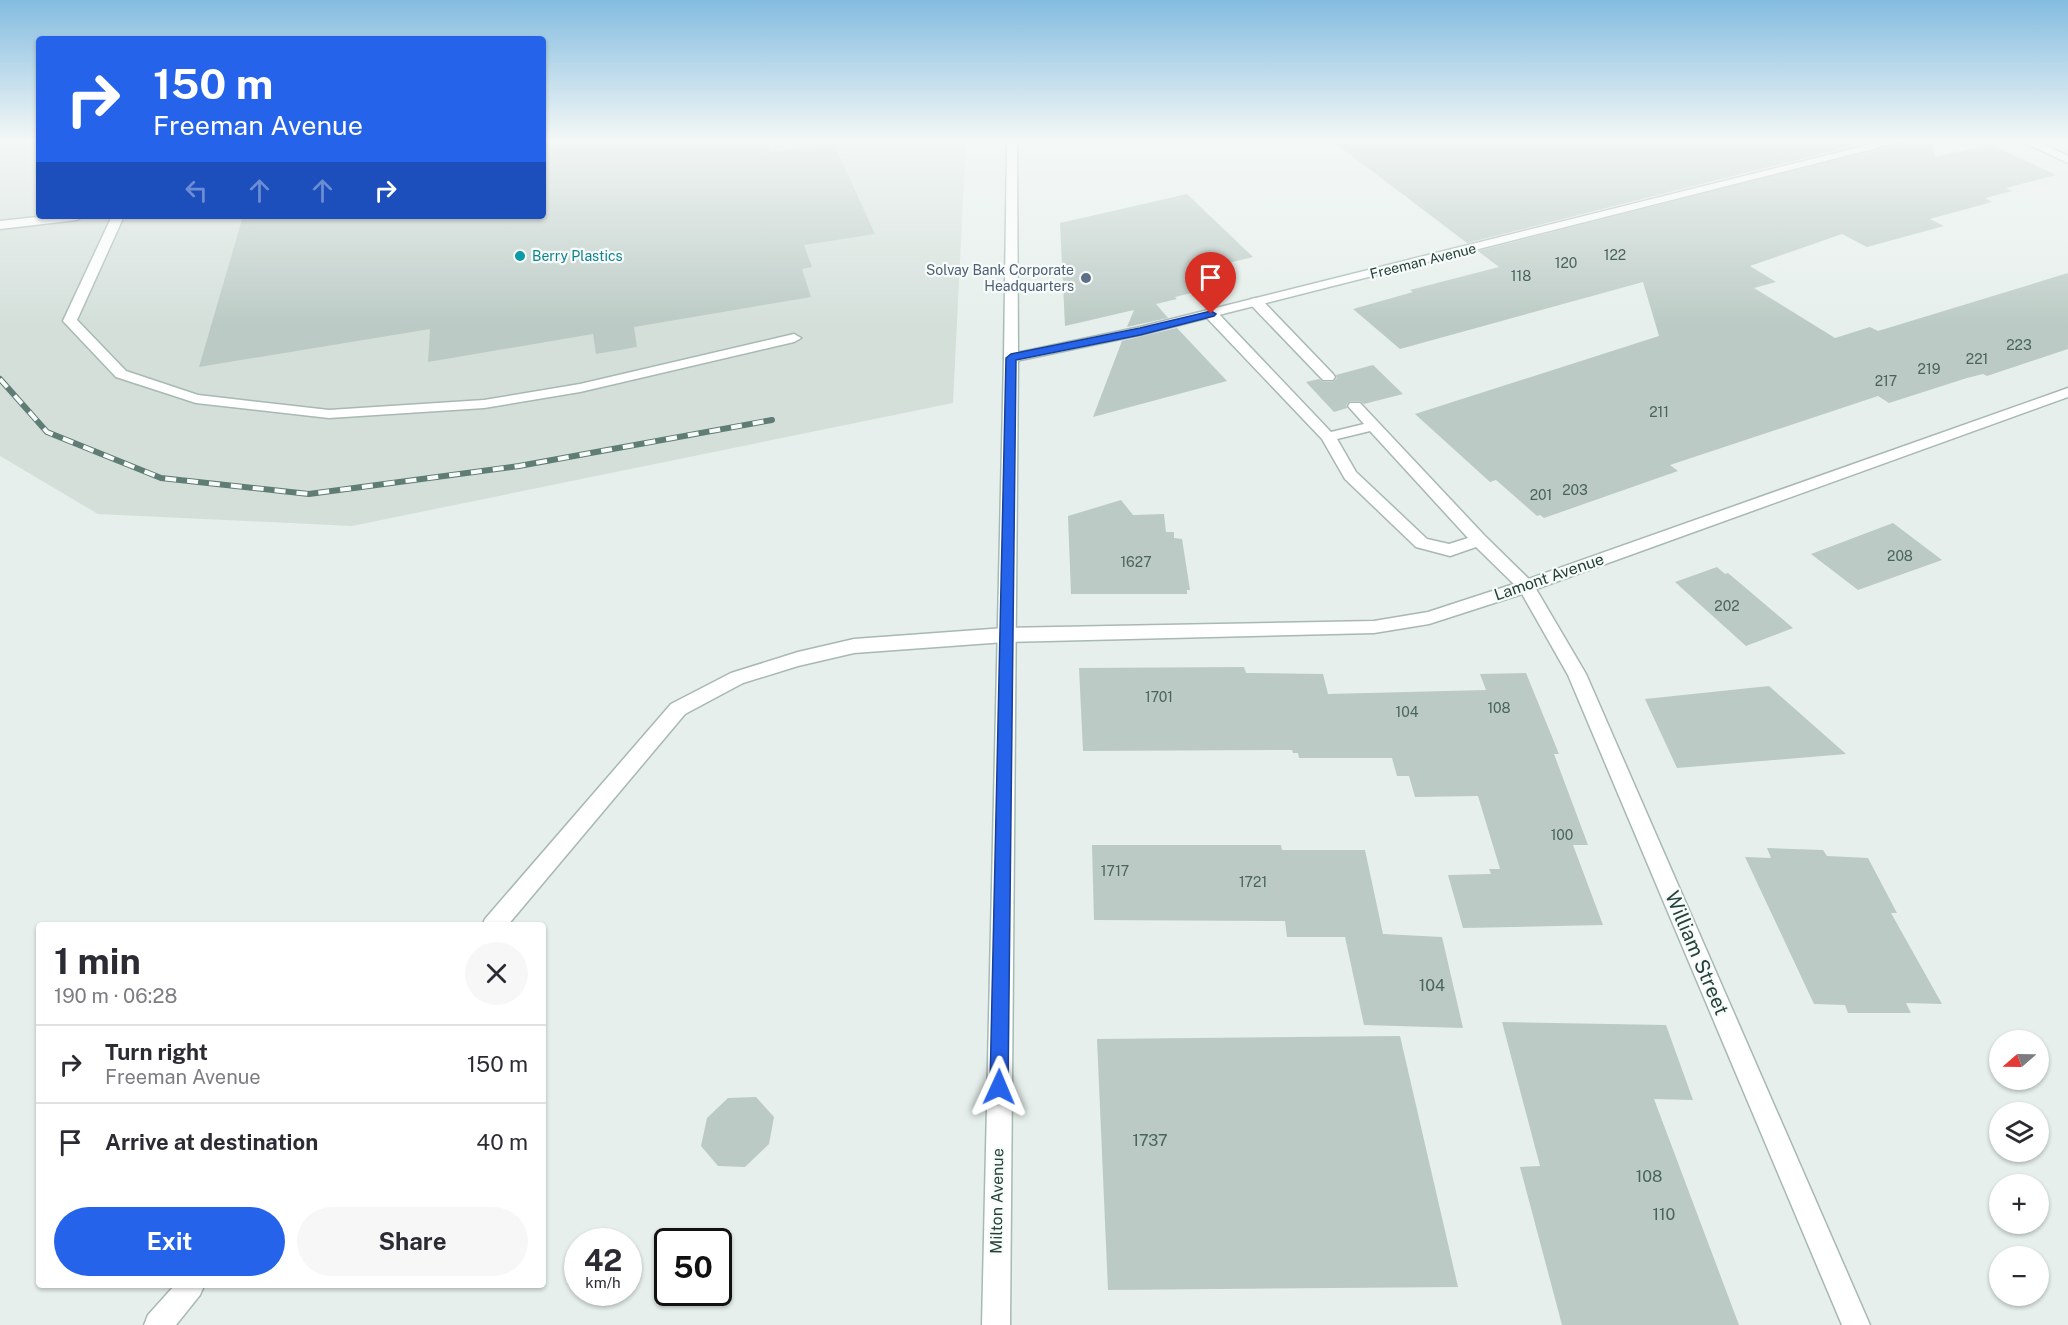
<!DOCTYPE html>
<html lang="en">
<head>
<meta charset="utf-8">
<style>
	body { margin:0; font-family:"Public Sans",sans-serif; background:#f7f7f7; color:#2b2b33; height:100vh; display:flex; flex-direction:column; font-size:22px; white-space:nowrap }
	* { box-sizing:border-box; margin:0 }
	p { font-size:20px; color:#7c7c81 }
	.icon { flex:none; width:33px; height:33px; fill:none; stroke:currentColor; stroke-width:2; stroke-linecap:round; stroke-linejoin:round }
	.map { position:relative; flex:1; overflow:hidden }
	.details { position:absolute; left:36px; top:922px; width:510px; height:366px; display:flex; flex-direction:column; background:#fff; border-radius:6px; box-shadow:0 2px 4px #0004 }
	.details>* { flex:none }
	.guide { position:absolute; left:36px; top:36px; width:510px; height:183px; border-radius:6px; box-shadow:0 2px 4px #0004; background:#2563eb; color:#fff; overflow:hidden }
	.needle { width:39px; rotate:250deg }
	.fabs { position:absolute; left:1989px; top:1030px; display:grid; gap:12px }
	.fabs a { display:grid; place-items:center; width:60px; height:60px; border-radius:50%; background:#fff; box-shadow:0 2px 4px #0004; font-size:30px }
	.speed { position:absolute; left:564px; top:1228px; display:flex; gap:12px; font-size:30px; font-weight:700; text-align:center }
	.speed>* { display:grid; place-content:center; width:78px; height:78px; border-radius:50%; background:#fff; box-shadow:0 2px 4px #0004; line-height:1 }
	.speed small { font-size:15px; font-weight:400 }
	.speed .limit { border:3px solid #111; border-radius:9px; background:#fff; color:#111 }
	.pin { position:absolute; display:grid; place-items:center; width:51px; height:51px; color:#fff; margin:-62px -26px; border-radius:50% 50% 50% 0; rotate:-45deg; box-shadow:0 0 6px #0007 }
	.pin .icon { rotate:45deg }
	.me { position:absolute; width:66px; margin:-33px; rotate:1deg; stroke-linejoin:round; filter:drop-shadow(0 0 4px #0008) }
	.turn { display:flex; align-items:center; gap:21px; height:126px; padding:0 18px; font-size:27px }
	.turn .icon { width:78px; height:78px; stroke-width:2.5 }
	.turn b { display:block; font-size:42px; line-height:51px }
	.lanes { display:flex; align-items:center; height:57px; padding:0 18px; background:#0003; justify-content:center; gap:30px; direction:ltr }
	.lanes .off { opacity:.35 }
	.round { display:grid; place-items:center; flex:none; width:63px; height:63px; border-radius:32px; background:#f7f7f7 }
	.head { display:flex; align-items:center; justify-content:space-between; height:102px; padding:0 18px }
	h1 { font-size:36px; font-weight:700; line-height:45px }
	.action { display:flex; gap:12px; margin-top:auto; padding:12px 18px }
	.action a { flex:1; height:69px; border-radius:36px; background:#2563eb; color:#fff; font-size:24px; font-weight:700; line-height:69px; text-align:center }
	.action a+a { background:#f7f7f7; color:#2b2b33 }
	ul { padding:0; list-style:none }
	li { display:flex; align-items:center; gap:18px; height:78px; padding:0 18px; border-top:2px solid #e1e1e2 }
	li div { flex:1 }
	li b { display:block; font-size:22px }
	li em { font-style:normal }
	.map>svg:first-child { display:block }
	.built { fill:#d4dfda }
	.building { fill:#bbcac4 }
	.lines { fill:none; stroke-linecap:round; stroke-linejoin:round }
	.lane-casing { stroke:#a8b8b2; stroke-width:3 }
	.street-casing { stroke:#a8b8b2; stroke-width:3 }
	.secondary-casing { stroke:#a4bbb3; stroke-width:3 }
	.lane { fill:#fff; fill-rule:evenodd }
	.street { fill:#fff; fill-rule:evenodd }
	.secondary { fill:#fff; fill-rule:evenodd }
	.rail-casing { stroke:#5f7d75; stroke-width:6 }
	.rail { stroke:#f7fbf9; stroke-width:4; stroke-dasharray:11; stroke-linecap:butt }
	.route { fill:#2563eb; stroke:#184099; stroke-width:1.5 }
	.culture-dot { fill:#0f9aa8; stroke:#f7fbf9; stroke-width:2 }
	.service-dot { fill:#5c6f8a; stroke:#f7fbf9; stroke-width:2 }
	.labels { text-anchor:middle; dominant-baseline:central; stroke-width:4.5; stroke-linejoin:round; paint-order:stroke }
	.number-label { font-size:14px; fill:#4a645c }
	.far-culture-label { font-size:14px; fill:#0d838f; stroke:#f7fbf9; text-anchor:start }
	.far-street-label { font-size:14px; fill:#24423a; stroke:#f7fbf9 }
	.far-service-label { font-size:14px; fill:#4e5e75; stroke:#f7fbf9; text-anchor:end }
	.street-label { font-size:16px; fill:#24423a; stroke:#f7fbf9 }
	.near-number-label { font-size:16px; fill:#4a645c }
	.near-street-label { font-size:20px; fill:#24423a; stroke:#f7fbf9 }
</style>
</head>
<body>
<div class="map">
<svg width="2068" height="1325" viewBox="0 0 2068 1325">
	<rect width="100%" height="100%" fill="#e6efeb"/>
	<!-- built -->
	<path class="built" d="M0,140H39V216H543V140H966L953,403L352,526L98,514L0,456Z"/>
	<!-- building -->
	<g class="building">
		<path d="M543,140H766L770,152L834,144L875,234L804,245L812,267L802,269L811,297L634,327L637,347L596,354L593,334L428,362L430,329L199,367L243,216H543Z"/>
		<path d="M1331,140H1877L1467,243Z"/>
		<path d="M1910,140H1933L1935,157L1990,144L2056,175L2006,188L2012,191L1985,198L1992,202L1930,219L1944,226L1867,247L1842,234L1750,266L1776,282L1754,288L1835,338L1870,327L1878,331L2068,273V349L1987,376L1983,374L1967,378L1889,403L1878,396L1670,465L1678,471L1544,518L1540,515L1537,516L1496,480L1490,482L1415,414L1659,336L1643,282L1400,349L1353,309L1413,292L1410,290L1499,267L1478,251Z"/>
		<path d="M1187,194L1253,257L1224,264L1237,278L1221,282L1224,285L1175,297L1177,299L1156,304L1168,318L1127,327L1134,310L1065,326L1060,223Z"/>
		<path d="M1177,328L1227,381L1093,417L1122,341Z"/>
		<path d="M1373,365L1403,394L1364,404L1360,401H1350L1346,405L1347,408L1334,412L1306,382L1319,379L1323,382H1333L1337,378L1336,375Z"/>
		<path d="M1121,500L1133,515L1164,514L1166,532H1174V538L1182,539L1190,590H1187V594H1071L1068,516Z"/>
		<path d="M1893,523L1942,560L1858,590L1811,554Z"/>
		<path d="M1717,567L1725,574L1728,573L1793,628L1746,646L1675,582Z"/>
		<path d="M1244,667L1246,673L1323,674L1328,694L1486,690L1480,674L1526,673L1559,754H1554L1588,845H1573L1603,925L1463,928L1448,875L1491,874L1489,869H1500L1478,796L1415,797L1409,776H1397L1392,758H1299L1298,753H1293L1292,750L1083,751L1079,668Z"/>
		<path d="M1769,686L1846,754L1677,768L1645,699Z"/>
		<path d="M1092,845H1281L1282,850H1365L1383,934L1442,937L1463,1028L1364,1025L1345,937H1287L1285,921L1094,920Z"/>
		<path d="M1767,848L1823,850L1827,856L1868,858L1897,913H1891L1942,1004L1906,1003L1911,1013H1848L1845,1005L1814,1004L1745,857L1771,858Z"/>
		<path d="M1502,1022L1666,1025L1693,1100L1654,1099L1739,1325H1562L1520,1167L1540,1166Z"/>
		<path d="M1400,1036L1458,1287L1108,1290L1097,1039Z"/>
		<path d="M756,1097L774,1117L769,1144L745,1167L718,1166L701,1146L707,1118L728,1098Z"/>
	</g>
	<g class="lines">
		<!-- lane casing -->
		<g class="lane-casing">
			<g id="lane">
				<path d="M47,216H83L77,220L0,229V221Z"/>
				<path d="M112,216H124L77,320L126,371L198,395L329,410L484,400L580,384L794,334L801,338L794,342L580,392L484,408L329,418L196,403L116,377L63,321Z"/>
				<path d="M1256,298L1261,299L1333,374L1335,377L1333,380H1323L1251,305L1250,302L1251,299Z"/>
				<path d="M1211,310L1216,311L1331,432L1364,424L1348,406L1350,403H1360L1485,536L1532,582L1534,586L1532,590H1520L1476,547L1450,556L1416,547L1345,479L1322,439L1206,317L1204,314L1206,311ZM1370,431L1468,538L1449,544L1427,539L1356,472L1337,439Z"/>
				<path d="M1005,628L1011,630L1014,635L1011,640L1005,642L854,653L798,666L743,683L685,714L507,926H482L485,919L671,704L731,673L798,652L854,639Z"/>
				<path d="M174,1286H204L200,1295L176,1325H144L148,1315Z"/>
			</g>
		</g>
		<!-- street casing -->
		<g class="street-casing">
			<g id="street">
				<path d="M1888,140H1908L1140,335L1011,362L1004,358L1011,354L1140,327Z"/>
				<path d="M2019,140H2034L2068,156V163Z"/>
				<path d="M2068,388V397L1536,589L1586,674L1870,1325H1842L1568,675L1522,594L1429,624L1374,633L1005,642L999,640L996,635L999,630L1005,628L1374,621L1428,612L1520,582Z"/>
			</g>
		</g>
		<!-- secondary casing -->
		<g class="secondary-casing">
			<path id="secondary" d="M1007,140H1017L1018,358L1010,1325H982L1004,358Z"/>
		</g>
		<!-- lane -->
		<use href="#lane" class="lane"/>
		<!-- street -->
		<use href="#street" class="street"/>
		<!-- secondary -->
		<use href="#secondary" class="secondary"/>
		<!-- rail casing -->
		<g class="rail-casing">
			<path id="rail" d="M0,379L47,432L161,478L309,494L519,466L772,420"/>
		</g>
		<!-- rail -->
		<use href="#rail" class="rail"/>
	</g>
	<!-- sky -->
	<linearGradient id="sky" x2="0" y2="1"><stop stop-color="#84bce0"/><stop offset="0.43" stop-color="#f4f8f6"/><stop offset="1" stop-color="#f4f8f6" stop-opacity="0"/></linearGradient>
	<rect width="2068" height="326" fill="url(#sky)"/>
	<!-- route -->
	<path class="route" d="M1211,311L1216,314L1214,316L1140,335L1016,360L1008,1087L1005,1093L999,1096L992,1093L990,1087L1006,358L1011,354L1140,328Z"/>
	<!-- markers -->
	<circle class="culture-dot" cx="520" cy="256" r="6"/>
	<circle class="service-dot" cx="1086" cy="278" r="6"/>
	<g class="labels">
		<!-- number labels -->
		<g class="number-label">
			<text x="1615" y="255">122</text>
			<text x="1566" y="263">120</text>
			<text x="1521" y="276">118</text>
			<text x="2019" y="345">223</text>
			<text x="1977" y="359">221</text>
			<text x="1929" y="369">219</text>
			<text x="1886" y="381">217</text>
			<text x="1659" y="412">211</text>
			<text x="1575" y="490">203</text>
			<text x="1541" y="495">201</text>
			<text x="1900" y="556">208</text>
			<text x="1136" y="562">1627</text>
			<text x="1727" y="606">202</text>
			<text x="1159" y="697">1701</text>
			<text x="1499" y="708">108</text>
			<text x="1407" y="712">104</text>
			<text x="1562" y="835">100</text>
			<text x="1115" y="871">1717</text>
			<text x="1253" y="882">1721</text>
		</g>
		<!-- far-culture labels -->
		<g class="far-culture-label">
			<text x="532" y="256">Berry Plastics</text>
		</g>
		<!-- far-street labels -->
		<g class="far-street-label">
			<text transform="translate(1423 261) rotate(-14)">Freeman Avenue</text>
		</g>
		<!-- far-service labels -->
		<g class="far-service-label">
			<text x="1074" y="270">Solvay Bank Corporate<tspan x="1074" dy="16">Headquarters</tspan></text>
		</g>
		<!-- street labels -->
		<g class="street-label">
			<text transform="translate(1549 577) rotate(-19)">Lamont Avenue</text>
			<text transform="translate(997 1201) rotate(-89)">Milton Avenue</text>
		</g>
		<!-- near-number labels -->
		<g class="near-number-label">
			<text x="1432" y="985">104</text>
			<text x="1150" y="1140">1737</text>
			<text x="1649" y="1176">108</text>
			<text x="1664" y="1214">110</text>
		</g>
		<!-- near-street labels -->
		<g class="near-street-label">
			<text transform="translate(1697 953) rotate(67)">William Street</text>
		</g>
	</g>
</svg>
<div class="fabs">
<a><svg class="needle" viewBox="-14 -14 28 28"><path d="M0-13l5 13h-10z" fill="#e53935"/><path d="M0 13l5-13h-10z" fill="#7c7c81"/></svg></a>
<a><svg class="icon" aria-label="layers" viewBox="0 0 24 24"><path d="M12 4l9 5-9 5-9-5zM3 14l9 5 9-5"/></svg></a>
<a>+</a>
<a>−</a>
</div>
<div class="speed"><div>42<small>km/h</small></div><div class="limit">50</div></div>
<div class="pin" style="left:1211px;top:314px;background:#d93025"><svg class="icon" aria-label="arrive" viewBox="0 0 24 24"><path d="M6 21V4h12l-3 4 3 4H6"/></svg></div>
<svg class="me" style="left:999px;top:1087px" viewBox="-20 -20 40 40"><path d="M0-17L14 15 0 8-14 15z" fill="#2563eb" stroke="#fff" stroke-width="4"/></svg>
<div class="guide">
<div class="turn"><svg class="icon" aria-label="right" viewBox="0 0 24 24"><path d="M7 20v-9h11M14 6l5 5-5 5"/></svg><div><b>150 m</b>Freeman Avenue</div></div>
<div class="lanes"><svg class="icon off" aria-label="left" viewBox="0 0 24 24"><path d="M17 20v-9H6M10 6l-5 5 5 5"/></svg><svg class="icon off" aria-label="ahead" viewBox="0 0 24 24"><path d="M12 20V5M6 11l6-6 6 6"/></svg><svg class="icon off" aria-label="ahead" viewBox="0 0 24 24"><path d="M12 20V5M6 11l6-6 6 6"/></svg><svg class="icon" aria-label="right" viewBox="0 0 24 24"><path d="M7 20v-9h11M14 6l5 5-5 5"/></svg></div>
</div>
<section class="details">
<div class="head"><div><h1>1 min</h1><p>190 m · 06:28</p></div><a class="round"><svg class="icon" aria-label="close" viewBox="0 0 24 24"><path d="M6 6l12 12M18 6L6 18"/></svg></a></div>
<ul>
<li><svg class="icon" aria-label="right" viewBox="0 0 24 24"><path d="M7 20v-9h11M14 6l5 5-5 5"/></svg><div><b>Turn right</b><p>Freeman Avenue</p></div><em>150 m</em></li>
<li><svg class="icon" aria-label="arrive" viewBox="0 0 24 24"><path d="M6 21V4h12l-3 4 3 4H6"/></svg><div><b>Arrive at destination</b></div><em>40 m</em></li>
</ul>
<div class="action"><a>Exit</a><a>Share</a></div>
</section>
</div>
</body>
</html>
